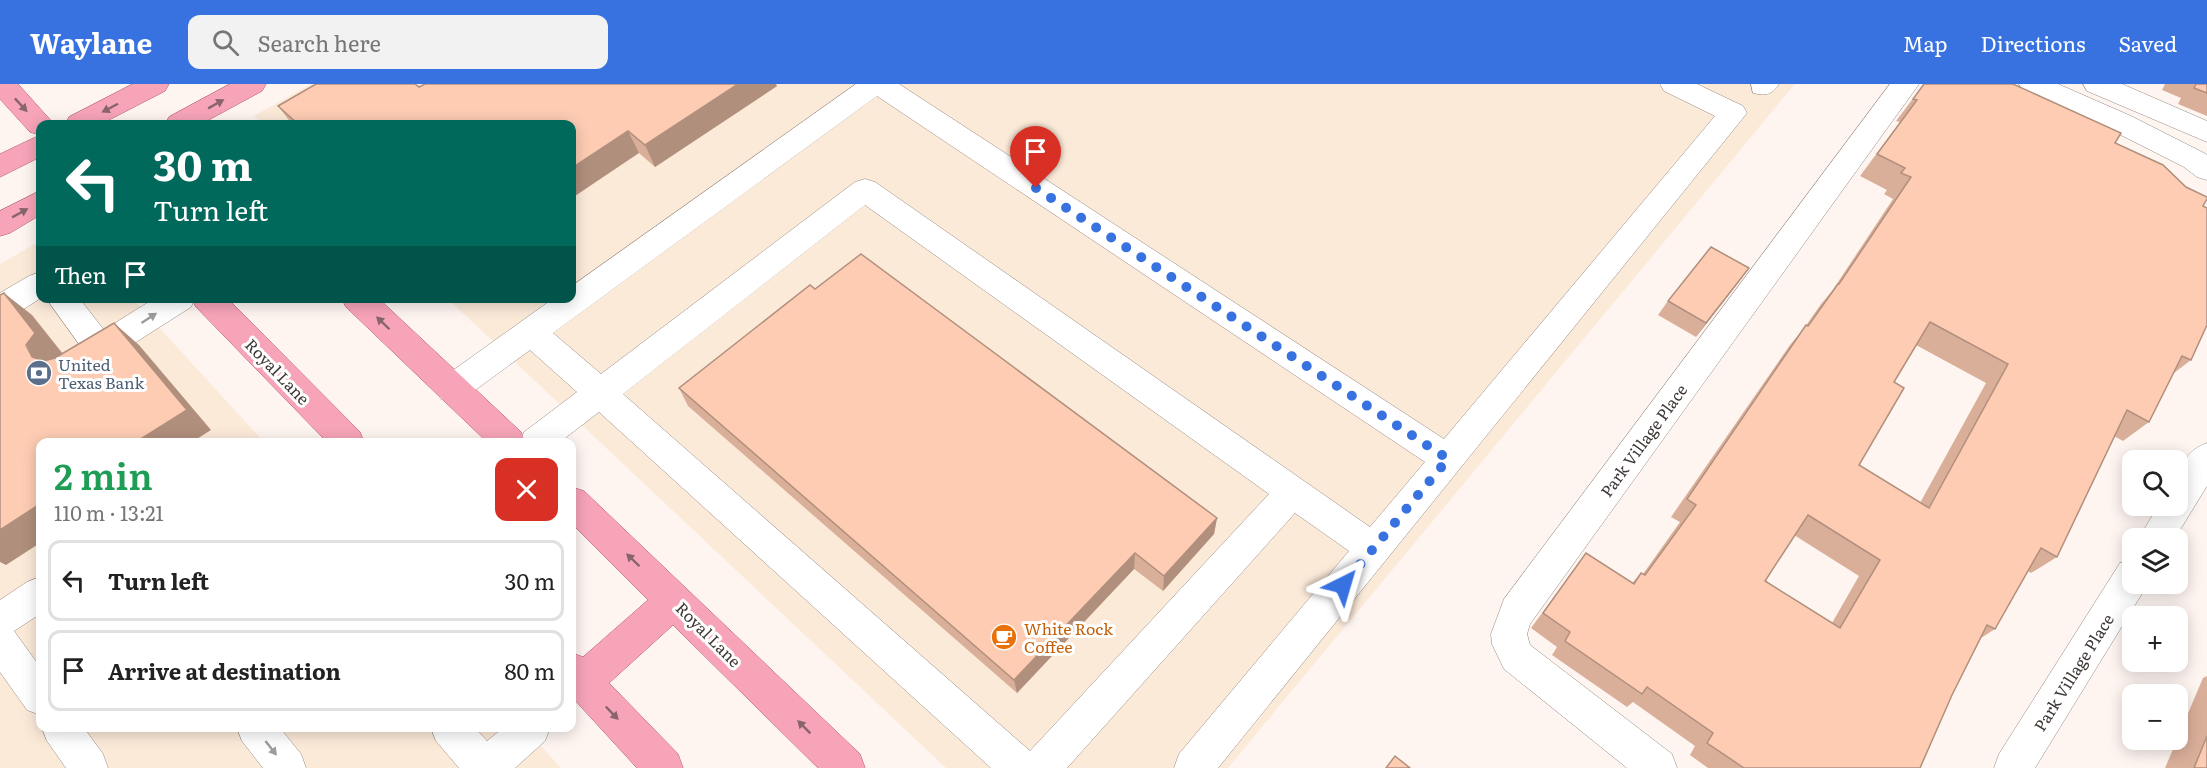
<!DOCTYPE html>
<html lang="en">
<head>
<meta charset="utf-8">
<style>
	body { margin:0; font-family:Literata,serif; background:#f2f2f2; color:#222; height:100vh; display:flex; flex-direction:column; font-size:22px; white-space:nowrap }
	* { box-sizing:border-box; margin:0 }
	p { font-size:20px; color:#767676 }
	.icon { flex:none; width:33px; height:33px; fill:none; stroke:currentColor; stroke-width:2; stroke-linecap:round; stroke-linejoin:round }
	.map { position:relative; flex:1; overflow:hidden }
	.drawer { position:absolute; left:36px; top:354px; width:540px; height:294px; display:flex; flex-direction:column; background:#fff; border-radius:12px; box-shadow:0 3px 15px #0003 }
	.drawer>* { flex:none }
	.hud { position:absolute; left:36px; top:36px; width:540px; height:183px; border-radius:12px; box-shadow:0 3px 15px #0003; background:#00695c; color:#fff; overflow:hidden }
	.fabs { position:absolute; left:2122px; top:366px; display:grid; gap:12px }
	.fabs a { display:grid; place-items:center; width:66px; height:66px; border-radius:12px; background:#fff; box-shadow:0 3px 15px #0003; font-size:30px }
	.pin { position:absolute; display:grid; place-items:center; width:51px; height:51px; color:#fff; margin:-62px -26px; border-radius:50% 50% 50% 0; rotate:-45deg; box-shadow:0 0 6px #0007 }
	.pin .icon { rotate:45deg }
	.me { position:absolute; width:66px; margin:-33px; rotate:40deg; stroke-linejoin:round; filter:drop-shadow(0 0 4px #0008) }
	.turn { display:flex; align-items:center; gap:21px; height:126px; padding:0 18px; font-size:27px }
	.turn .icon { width:78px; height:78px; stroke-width:2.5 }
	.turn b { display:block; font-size:42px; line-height:51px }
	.then { display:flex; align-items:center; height:57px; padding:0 18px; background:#0003; gap:12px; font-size:22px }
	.round { display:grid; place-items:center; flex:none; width:63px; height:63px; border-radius:12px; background:#f2f2f2 }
	.headline { display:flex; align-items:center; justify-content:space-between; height:102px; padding:0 18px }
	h1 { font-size:36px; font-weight:600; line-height:45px; color:#1e9e55 }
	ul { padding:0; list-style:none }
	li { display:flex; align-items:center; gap:18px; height:81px; margin:0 12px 9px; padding:0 6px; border:3px solid #e0e0e0; border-radius:12px }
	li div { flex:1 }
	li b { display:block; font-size:22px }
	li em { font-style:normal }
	header { display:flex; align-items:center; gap:36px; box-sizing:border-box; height:84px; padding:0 30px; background:#3872e1; color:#fff }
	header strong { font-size:28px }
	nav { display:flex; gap:33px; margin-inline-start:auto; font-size:21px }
	.search { width:420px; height:54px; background:#f2f2f2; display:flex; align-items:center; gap:15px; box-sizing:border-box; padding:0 21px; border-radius:12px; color:#767676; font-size:22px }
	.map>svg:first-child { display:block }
	.commercial { fill:#fcead9 }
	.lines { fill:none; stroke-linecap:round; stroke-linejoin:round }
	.minor-casing { stroke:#958983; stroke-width:1 }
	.major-casing { stroke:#b3576c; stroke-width:1 }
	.minor { fill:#fff; fill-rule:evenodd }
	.major { fill:#f7a4b8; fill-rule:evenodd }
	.wall { fill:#daaf9a; fill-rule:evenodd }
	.shaded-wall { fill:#b18f7d }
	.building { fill:#fdccb3; stroke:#b18f7d; stroke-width:1.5; fill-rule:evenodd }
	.oneway { fill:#88646b }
	.oneway2 { fill:#9e9c9b }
	.route { stroke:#3872e1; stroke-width:10; stroke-dasharray:0 18 }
	.labels { text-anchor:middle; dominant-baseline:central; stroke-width:6; stroke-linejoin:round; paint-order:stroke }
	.service-label { font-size:16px; fill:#4e5e75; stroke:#fff; text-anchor:start }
	.street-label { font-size:16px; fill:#3e3937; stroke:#fff }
	.food-label { font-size:16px; fill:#c56008; stroke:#fff; text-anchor:start }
</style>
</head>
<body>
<header>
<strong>Waylane</strong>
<div class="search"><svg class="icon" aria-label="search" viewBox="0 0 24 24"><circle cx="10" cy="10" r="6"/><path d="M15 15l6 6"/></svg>Search here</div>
<nav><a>Map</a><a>Directions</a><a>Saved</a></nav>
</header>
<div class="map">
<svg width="2207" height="684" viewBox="0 0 2207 684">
	<rect width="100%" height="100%" fill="#fef5f1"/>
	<!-- commercial -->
	<g class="commercial">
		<path d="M311,0H1795L1228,684H946L448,215L572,214V40H264L254,32Z"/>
		<path d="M40,157V214L133,215L264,358H40V644H524L561,684H0V180Z"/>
	</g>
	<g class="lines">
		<!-- minor casing -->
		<g class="minor-casing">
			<g id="minor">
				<path d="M856,0H899L1444,355L1715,32L1664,7L1660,0H1697L1743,22L1747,29L1218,684H1174L1179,670L1349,467L1295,429L1067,684H991L599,328L560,358H520L524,348L577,308L530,266L463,315L452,318L441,315L436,305L441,295L554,214H572V202ZM877,12L1425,378L1370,443L875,98L865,95L855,98L601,290L553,249ZM865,121L1269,410L1030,667L623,310Z"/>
				<path d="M1751,0H1779C1772,11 1765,12 1753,9Z"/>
				<path d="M1890,0H1919L1530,540L1527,550L1530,561L1672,670L1677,684H1627L1504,585L1492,560L1491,550L1504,515Z"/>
				<path d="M2019,0H2058L2131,32L2204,69L2207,71V96L2197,93L2184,83L2111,46L2023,7Z"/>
				<path d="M2083,0H2122L2207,37V58L2087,7Z"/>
				<path d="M40,188L41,214L11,233L0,236V209L29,192Z"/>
				<path d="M46,214H79L104,246L155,214H195L191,223L111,274L100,278L89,274Z"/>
				<path d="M2207,359V402L2175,454H2139L2158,422H2178C2178,395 2178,369 2207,359Z"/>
				<path d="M2133,475V500H2147L2146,503L2035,684H1994L1999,670L2120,479Z"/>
				<path d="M40,493V530L14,547L40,583V631L27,626L0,588V516L27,498Z"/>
				<path d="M42,644H84L103,670L108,684H66L47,657Z"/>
				<path d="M237,644H280L301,670L306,684H263L242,657Z"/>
				<path d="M431,644H475L487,657L503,644H550L545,657L515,684H459L436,657Z"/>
			</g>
		</g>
		<!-- major casing -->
		<g class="major-casing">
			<g id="major">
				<path d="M0,0H18L54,40H40V73L0,93V70L40,51L30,48L0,15Z"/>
				<path d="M133,0H169L165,7L101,40H65L69,33Z"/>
				<path d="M230,0H266L262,7L201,40H165L169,33Z"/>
				<path d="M40,107V131L10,149L0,152V127Z"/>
				<path d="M192,214H227L360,348L364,358H327L196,223Z"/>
				<path d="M342,214H378L521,348L525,358H487L346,223Z"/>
				<path d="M572,403L584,407L860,670L865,684H818L673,541L609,599L678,670L683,684H637L572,613V569L583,573L648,516L572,440Z"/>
			</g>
		</g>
		<!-- minor -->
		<use href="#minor" class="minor"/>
		<!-- major -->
		<use href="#major" class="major"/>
	</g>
	<!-- wall -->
	<g class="wall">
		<path d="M1924,0L2115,59L2203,122L2191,276L2174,289L2149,338L2123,357L2114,352L2057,473L2031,489L2028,487L1995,545L1981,554L1952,611L1920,684H1708L1690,671L1695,662L1633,618L1627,623L1552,571L1557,563L1531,544L1586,469L1632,499L1641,489L1643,490L1680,438L1671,433L1790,261L1805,243L1821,220L1832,207L1893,115L1884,110L1887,106L1860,92L1900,38L1896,37ZM1916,261L1986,299L1920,419L1859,381L1894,298ZM1794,451L1859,492L1832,539L1765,497Z"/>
		<path d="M2165,0H2207V32L2178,20L2181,14L2162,6Z"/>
		<path d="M777,2L655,83L639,69L572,40H292L278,22L419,3Z"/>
		<path d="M1749,184L1696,253L1658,231L1668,217Z"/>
		<path d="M815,205L1217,434L1214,450L1163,507L1134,485L1017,609L688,322L679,304Z"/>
		<path d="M2207,592V684H2165L2177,656H2178V653L2203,594Z"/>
	</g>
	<!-- shaded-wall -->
	<g class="shaded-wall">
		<path d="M738,0H776L777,2L655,83L645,61Z"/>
		<path d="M628,47L639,69L572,114V84Z"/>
		<path d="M1749,184L1738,199L1696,253L1706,239Z"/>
		<path d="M4,209L32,231L63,270L54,282L32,273Z"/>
		<path d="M114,239L139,261L211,346L192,358H136Z"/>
		<path d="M40,420V459L6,481L0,478V446Z"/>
		<path d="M1217,434L1214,450L1163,507L1164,492Z"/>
		<path d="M1135,469L1134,485L1017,609L1014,596Z"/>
	</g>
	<!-- building -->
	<g class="building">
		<path d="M316,0H415L419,3L425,0H738L645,61L628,47L572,84V40H298L278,22Z"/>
		<path d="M1924,0H2013L2121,49L2115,59L2163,81L2186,103L2207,113V115L2203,122L2207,124V241L2191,276L2182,272L2149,338L2127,326L2057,473L2041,464L1995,545L1987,541L1952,611L1920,684H1744L1707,659L1713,649L1647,603L1642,610L1565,557L1570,548L1543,529L1586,469L1634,500L1641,489L1645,491L1696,421L1687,415L1806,241L1808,242L1838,200H1839L1911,93L1901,89L1905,84L1877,70L1917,16L1913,15ZM1930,238L2008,280L1929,424L1859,381L1904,304L1894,298ZM1808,431L1880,476L1840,544L1765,497Z"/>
		<path d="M2196,0H2207V9L2194,4Z"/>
		<path d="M1711,163L1749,184L1706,239L1668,217Z"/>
		<path d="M861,170L1217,434L1164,492L1135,469L1014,596L679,304L810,201L815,205Z"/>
		<path d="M4,209L35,249L26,261L32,273L44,277L55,274L114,239L187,326L136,358H40V420L0,446V211Z"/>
		<path d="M2207,652V684H2194Z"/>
		<path d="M1395,672L1410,684H1386Z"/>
	</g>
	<!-- one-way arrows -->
	<defs><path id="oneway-solid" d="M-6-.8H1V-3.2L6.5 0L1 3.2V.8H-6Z" transform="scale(1.5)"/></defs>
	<g class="oneway">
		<use href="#oneway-solid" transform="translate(216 20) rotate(-29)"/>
		<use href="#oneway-solid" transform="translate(21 21) rotate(47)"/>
		<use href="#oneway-solid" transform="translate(110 24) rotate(152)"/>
		<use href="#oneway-solid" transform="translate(20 129) rotate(-29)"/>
		<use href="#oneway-solid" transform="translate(383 239) rotate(-136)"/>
		<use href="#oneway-solid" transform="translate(633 476) rotate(-136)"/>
		<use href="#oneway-solid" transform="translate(612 629) rotate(46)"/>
		<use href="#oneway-solid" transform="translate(804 643) rotate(-135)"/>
	</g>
	<g class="oneway2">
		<use href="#oneway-solid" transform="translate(149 234) rotate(-33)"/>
		<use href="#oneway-solid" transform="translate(271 664) rotate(52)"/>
	</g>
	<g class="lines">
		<!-- route -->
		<path class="route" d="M1036,104L1448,375L1343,501"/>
	</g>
	<!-- icons -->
	<defs>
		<g id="bank-disc" transform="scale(1.35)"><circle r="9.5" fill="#5c6f8a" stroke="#fff"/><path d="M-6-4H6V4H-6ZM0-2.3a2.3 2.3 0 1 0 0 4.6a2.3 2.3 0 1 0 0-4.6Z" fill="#fff"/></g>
		<g id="cafe-disc" transform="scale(1.35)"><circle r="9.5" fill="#e8710a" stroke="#fff"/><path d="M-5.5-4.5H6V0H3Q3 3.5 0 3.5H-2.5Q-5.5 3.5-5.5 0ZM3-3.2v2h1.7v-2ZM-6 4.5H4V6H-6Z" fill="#fff"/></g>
	</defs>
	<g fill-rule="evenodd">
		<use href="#bank-disc" x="39" y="289"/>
		<use href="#cafe-disc" x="1004" y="553"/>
	</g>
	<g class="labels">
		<!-- service labels -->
		<g class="service-label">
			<text x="58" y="280">United<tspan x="58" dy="18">Texas Bank</tspan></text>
		</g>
		<!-- street labels -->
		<g class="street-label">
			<text transform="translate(278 287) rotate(46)">Royal Lane</text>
			<text transform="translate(1643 356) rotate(-54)">Park Village Place</text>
			<text transform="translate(709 550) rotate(45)">Royal Lane</text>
			<text transform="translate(2073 588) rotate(-58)">Park Village Place</text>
		</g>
		<!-- food labels -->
		<g class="food-label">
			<text x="1024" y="544">White Rock<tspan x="1024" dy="18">Coffee</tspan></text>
		</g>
	</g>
</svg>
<div class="fabs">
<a><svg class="icon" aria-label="search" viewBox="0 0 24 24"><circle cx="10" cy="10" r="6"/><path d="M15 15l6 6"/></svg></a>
<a><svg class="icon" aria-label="layers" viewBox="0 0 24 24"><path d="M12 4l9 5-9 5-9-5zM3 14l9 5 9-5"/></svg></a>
<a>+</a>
<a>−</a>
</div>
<div class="pin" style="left:1036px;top:104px;background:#d93025"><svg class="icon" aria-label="arrive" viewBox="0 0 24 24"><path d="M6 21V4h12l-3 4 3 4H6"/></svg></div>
<svg class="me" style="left:1343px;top:501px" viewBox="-20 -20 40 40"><path d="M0-17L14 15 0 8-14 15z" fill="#3872e1" stroke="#fff" stroke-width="4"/></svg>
<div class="hud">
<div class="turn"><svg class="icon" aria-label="left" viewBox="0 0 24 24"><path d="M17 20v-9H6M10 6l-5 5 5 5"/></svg><div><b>30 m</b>Turn left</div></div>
<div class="then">Then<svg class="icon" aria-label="arrive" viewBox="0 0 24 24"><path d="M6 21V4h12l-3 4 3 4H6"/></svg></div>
</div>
<section class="drawer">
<div class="headline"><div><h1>2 min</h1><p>110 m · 13:21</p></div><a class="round" style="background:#d93025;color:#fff"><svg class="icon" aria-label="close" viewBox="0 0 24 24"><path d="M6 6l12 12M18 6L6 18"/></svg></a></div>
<ul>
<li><svg class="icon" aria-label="left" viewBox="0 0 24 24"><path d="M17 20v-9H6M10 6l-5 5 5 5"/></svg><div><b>Turn left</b></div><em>30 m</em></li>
<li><svg class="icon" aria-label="arrive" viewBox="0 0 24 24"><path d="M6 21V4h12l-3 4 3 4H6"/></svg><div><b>Arrive at destination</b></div><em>80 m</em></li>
</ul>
</section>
</div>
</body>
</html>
